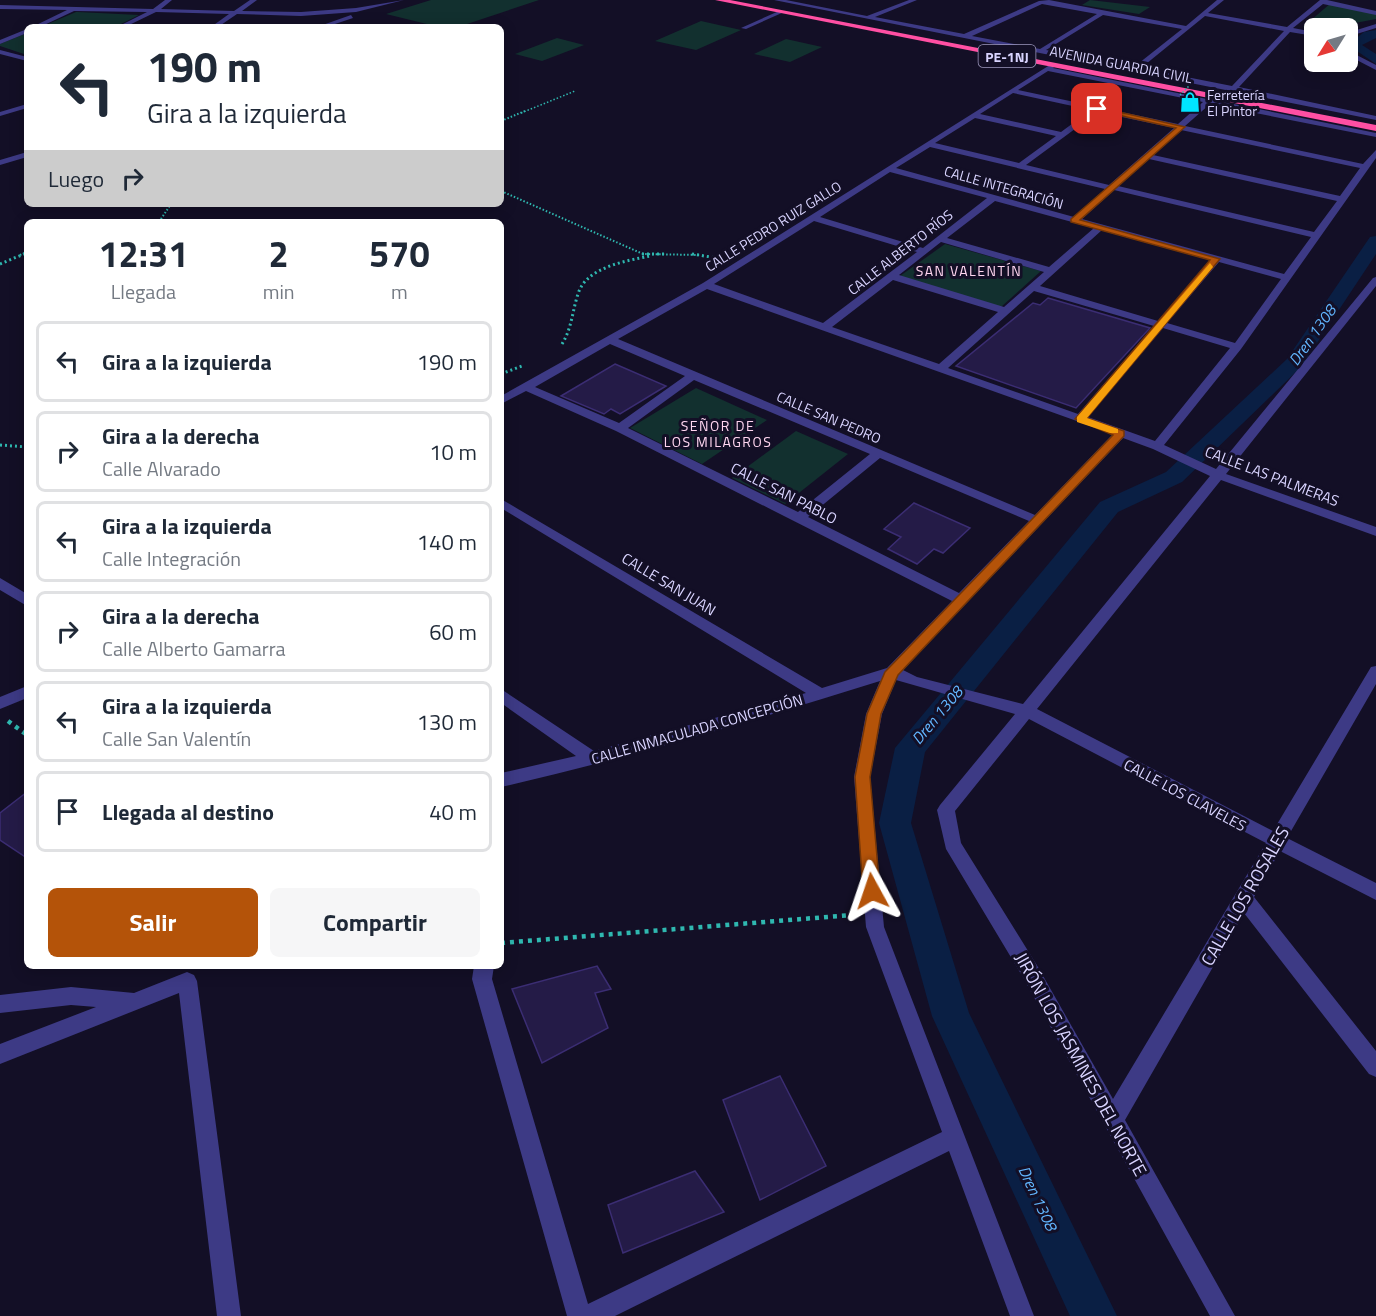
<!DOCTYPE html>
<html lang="es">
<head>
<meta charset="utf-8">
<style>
	body { margin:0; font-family:"Titillium Web",sans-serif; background:#f6f6f7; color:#1f2937; height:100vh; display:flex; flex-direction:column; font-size:22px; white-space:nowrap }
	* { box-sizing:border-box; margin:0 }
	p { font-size:20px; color:#747a83 }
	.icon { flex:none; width:33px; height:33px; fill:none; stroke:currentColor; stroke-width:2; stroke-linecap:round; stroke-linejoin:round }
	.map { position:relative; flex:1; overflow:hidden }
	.side { position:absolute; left:24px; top:219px; width:480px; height:750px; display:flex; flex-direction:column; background:#fff; border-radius:9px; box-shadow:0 3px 15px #0003 }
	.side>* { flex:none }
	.top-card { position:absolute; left:24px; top:24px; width:480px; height:183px; border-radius:9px; box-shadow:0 3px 15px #0003; background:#fff; color:#1f2937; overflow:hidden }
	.needle { width:39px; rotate:233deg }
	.buttons { position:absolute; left:1304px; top:18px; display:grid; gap:12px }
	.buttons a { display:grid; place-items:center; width:54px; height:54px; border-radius:9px; background:#fff; box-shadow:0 3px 15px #0003; font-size:30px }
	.pin { position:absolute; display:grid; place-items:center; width:51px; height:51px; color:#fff; margin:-26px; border-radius:12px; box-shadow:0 3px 9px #0006 }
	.me { position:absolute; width:66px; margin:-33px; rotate:355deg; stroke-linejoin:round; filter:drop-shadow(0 0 4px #0008) }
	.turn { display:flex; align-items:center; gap:21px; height:126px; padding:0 24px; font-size:27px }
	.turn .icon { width:78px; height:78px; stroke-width:2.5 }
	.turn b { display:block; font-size:42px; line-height:51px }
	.then { display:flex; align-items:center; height:57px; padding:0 24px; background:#0003; gap:12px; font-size:22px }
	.eta { display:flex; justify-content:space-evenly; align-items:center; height:102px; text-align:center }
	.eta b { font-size:36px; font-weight:700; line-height:42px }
	.button { display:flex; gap:12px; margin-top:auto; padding:12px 24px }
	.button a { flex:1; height:69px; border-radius:9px; background:#b45309; color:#fff; font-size:24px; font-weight:700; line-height:69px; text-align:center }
	.button a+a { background:#f6f6f7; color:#1f2937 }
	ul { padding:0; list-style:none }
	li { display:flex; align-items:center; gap:18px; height:81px; margin:0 12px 9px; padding:0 12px; border:3px solid #e0e1e3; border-radius:9px }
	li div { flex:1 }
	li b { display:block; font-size:22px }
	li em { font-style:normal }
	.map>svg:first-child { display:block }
	.green { fill:#12302f }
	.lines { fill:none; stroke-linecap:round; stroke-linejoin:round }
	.canal { fill:#0a1f44; fill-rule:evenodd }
	.building { fill:#241b47; stroke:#3b2d73; stroke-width:1.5 }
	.path-far3 { stroke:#2fb8b0; stroke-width:1.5; stroke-dasharray:1.5 2; stroke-linecap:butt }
	.path-far2 { stroke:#2fb8b0; stroke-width:2; stroke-dasharray:1.5 2; stroke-linecap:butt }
	.path-far1 { stroke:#2fb8b0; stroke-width:3; stroke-dasharray:2 3; stroke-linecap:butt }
	.path { stroke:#2fb8b0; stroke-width:4.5; stroke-dasharray:4 5; stroke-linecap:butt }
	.minor { fill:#3d3a85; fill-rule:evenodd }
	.highway { fill:#ff4fa3; fill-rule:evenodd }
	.path-bridge { stroke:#2fb8b0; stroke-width:1.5; stroke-dasharray:1.5 2; stroke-linecap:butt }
	.route { fill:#b45309; stroke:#753606; stroke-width:1.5 }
	.slow { fill:#f59e0b }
	.labels { text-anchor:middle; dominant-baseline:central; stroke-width:6; stroke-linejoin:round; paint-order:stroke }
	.shield { fill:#130f26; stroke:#9e99be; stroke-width:1.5 }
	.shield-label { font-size:14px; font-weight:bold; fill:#d9d4ff }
	.far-street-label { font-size:14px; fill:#d9d4ff; stroke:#130f26 }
	.far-poi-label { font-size:14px; fill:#d9d4ff; stroke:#130f26; text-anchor:start }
	.far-neighbourhood-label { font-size:14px; letter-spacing:1.5px; fill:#ffd6f0; stroke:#130f26 }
	.street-label { font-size:15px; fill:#d9d4ff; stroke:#130f26 }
	.water-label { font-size:16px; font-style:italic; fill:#62b6ff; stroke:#130f26 }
	.near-street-label { font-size:18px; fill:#d9d4ff; stroke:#130f26 }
</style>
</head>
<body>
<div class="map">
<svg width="1376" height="1316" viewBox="0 0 1376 1316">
	<rect width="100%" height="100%" fill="#130f26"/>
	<!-- green -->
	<g class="green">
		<path d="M431,0H539L458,27H439L386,14Z"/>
		<path d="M1090,0L1150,7L1139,14L1082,5Z"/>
		<path d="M1331,3L1376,14V19L1329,28L1303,27Z"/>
		<path d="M76,12H78L139,15L115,27H41Z"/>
		<path d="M701,21L741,30L696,50L655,41Z"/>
		<path d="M27,33V55L0,46V44Z"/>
		<path d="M557,38L584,45L542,61L515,54Z"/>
		<path d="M786,39L822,47L790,62L754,54Z"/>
		<path d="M945,244L1041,271L1001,307L900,276Z"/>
		<path d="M696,388L767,420L702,464L630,428Z"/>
		<path d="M796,431L848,454L785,504L732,478Z"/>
	</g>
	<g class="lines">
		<!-- canal -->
		<g class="canal">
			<path d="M1376,30V38L1362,45L1376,54V64L1348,45L1364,32Z"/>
			<path d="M1376,236V254L1301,367L1182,482L1118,512L925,752L911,823L969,1013L1117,1316H1070L932,1016L879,823L895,748L1100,502L1166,472L1287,359L1370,237Z"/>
		</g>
	</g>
	<!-- building -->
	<g class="building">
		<path d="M1048,298L1150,328L1076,408L956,366L1033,303L1040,305Z"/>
		<path d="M615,364L666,386L620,414L611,409L604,414L561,396Z"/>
		<path d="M914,503L970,528L943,553L934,549L917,564L888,549L901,537L884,529Z"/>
		<path d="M27,792V858L0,840V813Z"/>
		<path d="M597,966L611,989L595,993L608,1028L542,1063L512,989Z"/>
		<path d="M780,1076L826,1166L760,1200L723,1100Z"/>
		<path d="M695,1171L724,1212L623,1253L608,1205Z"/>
	</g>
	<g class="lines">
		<!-- path-far3 -->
		<path class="path-far3" d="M521,113L575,91"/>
		<!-- path-far2 -->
		<g class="path-far2">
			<path d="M501,121L525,111"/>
			<path d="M501,191L643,254L700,255"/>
			<path d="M159,222L171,204"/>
			<path d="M20,255L27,252"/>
		</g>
		<!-- path-far1 -->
		<g class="path-far1">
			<path d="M642,254H666"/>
			<path d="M692,254L717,258"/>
			<path d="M0,264L24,254"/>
			<path d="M562,344C572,328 572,312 578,294C586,267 626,261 650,256"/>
			<path d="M501,374L522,366"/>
			<path d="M0,445L27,447"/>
		</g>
		<!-- path -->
		<g class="path">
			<path d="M8,721L27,735"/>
			<path d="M501,943L852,915"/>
		</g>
		<!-- minor -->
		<g class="minor">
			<path d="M165,0H172L161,9L234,11L250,0H257L242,11L301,12L356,8L404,0L356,12L301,16L237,14L218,27H211L229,14L156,12L125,27H117L147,12L74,11L40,27H32L67,10L0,9V5L153,9Z"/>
			<path d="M774,0H786L867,16L909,0H917L875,17L964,34L1039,1L1049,0L1186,26L1217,0H1224L1208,13L1287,27L1320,0H1327L1376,11V15L1323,4L1293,28L1314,32V36L1290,32L1239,87L1376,116V120ZM1042,4L1097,14L1040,49L972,36ZM1103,15L1182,29L1134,67L1046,50ZM1205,16L1284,31L1232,86L1141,68Z"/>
			<path d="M779,11L784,12L746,29L741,28Z"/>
			<path d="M351,15L353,18L326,27H317Z"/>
			<path d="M1376,24V28L1347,37V33Z"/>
			<path d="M27,29V33L0,44V40Z"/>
			<path d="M0,50L27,57V61L0,54Z"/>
			<path d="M1347,50L1376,65V70L1347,55Z"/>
			<path d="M1053,63L1056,65L1053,68L1207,99L1213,95L1217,97L1214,100L1376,133V137L1210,104L1185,126L1363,164L1376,150V158L1241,349L1164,445L1216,469L1373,278L1376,277V286L1226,474L1376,527V536L1221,480L1037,709L1273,831L1371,667L1376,666V684L1287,838L1376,883V900L1280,851L1254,897L1376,1051V1077L1369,1074L1244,913L1125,1120L1235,1316H1210L1024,979L946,849L937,810L940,805L1015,714L896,680L882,714L870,777L884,927L1034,1316H1010L949,1151L615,1316H567L472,979L474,966H494L492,979L588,1304L942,1132L866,927L854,777L866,714L880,681C755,720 629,758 501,787V773L576,756L501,703V689L594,751L806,693L501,508V499L822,688L887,668L952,601L616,431L526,391L501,404V396L703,283ZM1048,71L1203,102L1178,124L1018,90ZM1013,93L1091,110L1061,132L980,114ZM1098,112L1174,128L1109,185L1026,165ZM975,118L1056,136L1019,163L935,143ZM1181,130L1360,168L1340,196L1153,155ZM930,147L1105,189L1074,217L896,168ZM1149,159L1337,201L1314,232L1118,186ZM890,172L987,198L923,248L820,217ZM1114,190L1311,237L1284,274L1082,219ZM995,201L1094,228L1049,267L947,238ZM814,221L917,252L823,323L714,284ZM1102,230L1211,259L1158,321L1040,286ZM941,242L1044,272L1004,307L899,275ZM1219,262L1281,279L1235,343L1167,323ZM893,280L998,312L939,364L832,327ZM707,289L1113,434L1035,515L618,339ZM1034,291L1154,326L1078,414L948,368ZM1163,328L1230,348L1155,441L1088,417ZM610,344L685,376L619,423L535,387ZM694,380L870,454L798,512L628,428ZM1123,438L1153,449L1210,476L1023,704L917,677L903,670ZM880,458L1029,521L959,593L808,517ZM1029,719L1266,843L1113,1099L1038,967L961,843L955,811Z"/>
			<path d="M27,104V108L0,116V112Z"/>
			<path d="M27,152V157L0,165V160Z"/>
			<path d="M0,578L27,594V606L0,590Z"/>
			<path d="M27,686V698L0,709V697Z"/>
			<path d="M187,972L194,975L197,981L241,1316H217L179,993L0,1064V1044L96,1007L71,1005L0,1013V995L71,987L134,993Z"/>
		</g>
		<!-- highway -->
		<path class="highway" d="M715,0H730L1376,125V131Z"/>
		<!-- path-bridge -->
		<path class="path-bridge" d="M1180,95L1192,83"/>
	</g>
	<!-- route -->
	<path class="route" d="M1097,107L1185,127L1080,220L1220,259L1087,418L1124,431V436L898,675L881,714L870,777L880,891L878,896H866L863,891L855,777L867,714L885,672L1113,435L1075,419L1210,260L1071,222V219L1176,128L1095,110Z"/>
	<!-- slow -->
	<path class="slow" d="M1210,263L1213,267L1087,418L1118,429V433H1110L1077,422V417Z"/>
	<!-- icons -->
	<defs>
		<g id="shop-bare" transform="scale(1.62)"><path d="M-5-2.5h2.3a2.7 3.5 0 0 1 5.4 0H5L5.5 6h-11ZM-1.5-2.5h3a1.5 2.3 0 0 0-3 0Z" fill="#00e5ff" stroke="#130f26" stroke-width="2.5" paint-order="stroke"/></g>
	</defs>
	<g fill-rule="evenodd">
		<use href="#shop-bare" x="1190" y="102"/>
	</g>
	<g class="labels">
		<!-- shield labels -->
		<rect class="shield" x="978.5" y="45" width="57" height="22" rx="4.5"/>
		<g class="shield-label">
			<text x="1007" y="56">PE-1NJ</text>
		</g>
		<!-- far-street labels -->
		<g class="far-street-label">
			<text transform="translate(1121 64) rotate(11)">AVENIDA GUARDIA CIVIL</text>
			<text transform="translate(1004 187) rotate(16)">CALLE INTEGRACIÓN</text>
			<text transform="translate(773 226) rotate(-32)">CALLE PEDRO RUIZ GALLO</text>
			<text transform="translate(900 252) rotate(-38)">CALLE ALBERTO RÍOS</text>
			<text transform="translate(829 417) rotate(23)">CALLE SAN PEDRO</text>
		</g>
		<!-- far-poi labels -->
		<g class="far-poi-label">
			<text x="1207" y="94">Ferretería<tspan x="1207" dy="16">El Pintor</tspan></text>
		</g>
		<!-- far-neighbourhood labels -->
		<g class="far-neighbourhood-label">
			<text x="969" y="270">SAN VALENTÍN</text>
			<text x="718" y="425">SEÑOR DE<tspan x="718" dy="16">LOS MILAGROS</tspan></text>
		</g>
		<!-- street labels -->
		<g class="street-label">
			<text transform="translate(1272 476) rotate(21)">CALLE LAS PALMERAS</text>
			<text transform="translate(784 493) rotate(27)">CALLE SAN PABLO</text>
			<text transform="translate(669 584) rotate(31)">CALLE SAN JUAN</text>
			<text transform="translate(697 729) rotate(-16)">CALLE INMACULADA CONCEPCIÓN</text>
			<text transform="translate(1185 795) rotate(28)">CALLE LOS CLAVELES</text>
		</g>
		<!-- water labels -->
		<g class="water-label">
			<text transform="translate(1312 335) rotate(-55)">Dren 1308</text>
			<text transform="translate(937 715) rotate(-50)">Dren 1308</text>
			<text transform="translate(1038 1198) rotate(65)">Dren 1308</text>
		</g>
		<!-- near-street labels -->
		<g class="near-street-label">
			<text transform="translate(1245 896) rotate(-60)">CALLE LOS ROSALES</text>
			<text transform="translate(1081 1064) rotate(61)">JIRÓN LOS JASMINES DEL NORTE</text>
		</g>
	</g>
</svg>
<div class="buttons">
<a><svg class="needle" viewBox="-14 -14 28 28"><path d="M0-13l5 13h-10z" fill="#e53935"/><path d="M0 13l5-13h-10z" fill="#747a83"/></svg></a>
</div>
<div class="pin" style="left:1097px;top:109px;background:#d93025"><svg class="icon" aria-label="arrive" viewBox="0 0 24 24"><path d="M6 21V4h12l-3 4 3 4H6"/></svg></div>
<svg class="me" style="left:872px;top:891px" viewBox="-20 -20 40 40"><path d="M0-17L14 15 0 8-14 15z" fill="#b45309" stroke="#fff" stroke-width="4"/></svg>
<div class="top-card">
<div class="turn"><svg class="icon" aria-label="left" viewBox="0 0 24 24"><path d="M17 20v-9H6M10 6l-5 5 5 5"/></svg><div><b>190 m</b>Gira a la izquierda</div></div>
<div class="then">Luego<svg class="icon" aria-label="right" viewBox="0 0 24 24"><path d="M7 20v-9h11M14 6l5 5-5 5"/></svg></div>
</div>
<section class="side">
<div class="eta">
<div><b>12:31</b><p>Llegada</p></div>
<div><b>2</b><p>min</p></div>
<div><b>570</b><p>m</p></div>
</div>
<ul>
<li><svg class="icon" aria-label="left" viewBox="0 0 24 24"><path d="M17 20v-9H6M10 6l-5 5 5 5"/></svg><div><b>Gira a la izquierda</b></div><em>190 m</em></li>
<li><svg class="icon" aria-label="right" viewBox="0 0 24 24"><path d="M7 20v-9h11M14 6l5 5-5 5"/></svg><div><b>Gira a la derecha</b><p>Calle Alvarado</p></div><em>10 m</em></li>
<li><svg class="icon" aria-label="left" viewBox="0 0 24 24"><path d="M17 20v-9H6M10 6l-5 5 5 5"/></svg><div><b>Gira a la izquierda</b><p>Calle Integración</p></div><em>140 m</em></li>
<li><svg class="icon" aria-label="right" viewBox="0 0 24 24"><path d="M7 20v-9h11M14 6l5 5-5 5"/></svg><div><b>Gira a la derecha</b><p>Calle Alberto Gamarra</p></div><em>60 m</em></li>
<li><svg class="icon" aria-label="left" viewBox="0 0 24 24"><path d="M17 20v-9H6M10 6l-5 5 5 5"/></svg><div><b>Gira a la izquierda</b><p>Calle San Valentín</p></div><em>130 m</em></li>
<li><svg class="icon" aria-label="arrive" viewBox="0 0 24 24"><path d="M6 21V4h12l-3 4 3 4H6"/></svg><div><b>Llegada al destino</b></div><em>40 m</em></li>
</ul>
<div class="button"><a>Salir</a><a>Compartir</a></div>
</section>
</div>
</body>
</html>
